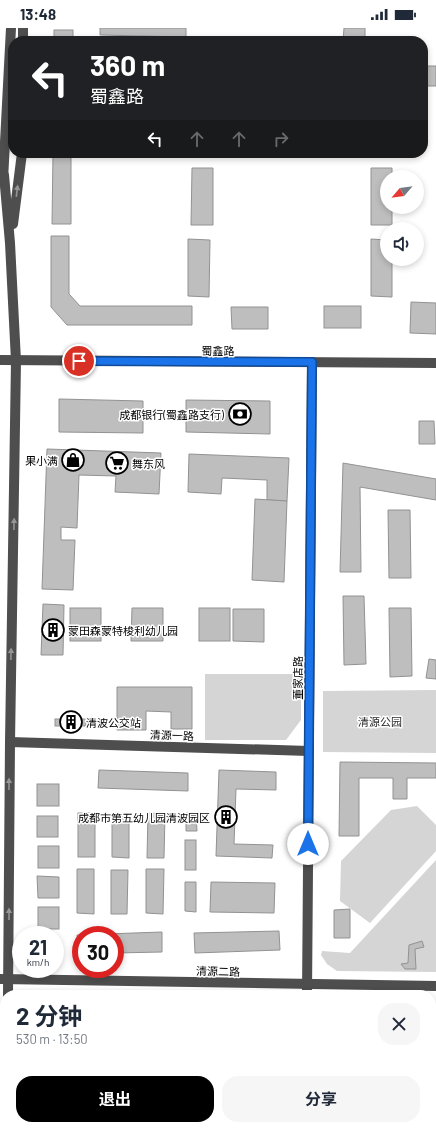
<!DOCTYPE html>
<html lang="zh">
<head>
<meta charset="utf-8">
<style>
	body { margin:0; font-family:Barlow,"Noto Sans SC",sans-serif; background:#f6f6f7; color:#1f2937; height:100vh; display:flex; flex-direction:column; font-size:15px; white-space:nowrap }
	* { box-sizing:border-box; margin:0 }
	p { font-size:13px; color:#747a83 }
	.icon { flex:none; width:22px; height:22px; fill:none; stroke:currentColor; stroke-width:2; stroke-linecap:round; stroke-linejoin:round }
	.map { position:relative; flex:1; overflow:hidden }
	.side { position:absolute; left:0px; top:962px; width:436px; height:140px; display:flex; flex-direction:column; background:#fff; border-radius:16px 16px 0 0; box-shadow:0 2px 6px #0003 }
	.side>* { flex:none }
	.banner { position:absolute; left:8px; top:8px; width:420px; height:122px; border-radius:16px; box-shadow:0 2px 6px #0003; background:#202124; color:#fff; overflow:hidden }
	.needle { width:26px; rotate:242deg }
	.controls { position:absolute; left:380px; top:142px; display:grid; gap:8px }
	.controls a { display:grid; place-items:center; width:44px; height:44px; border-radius:50%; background:#fff; box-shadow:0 2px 6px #0003; font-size:20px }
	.speed { position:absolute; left:12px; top:898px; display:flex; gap:8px; font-size:20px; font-weight:700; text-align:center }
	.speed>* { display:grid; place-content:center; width:52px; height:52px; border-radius:50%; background:#fff; box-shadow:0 2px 6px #0003; line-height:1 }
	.speed small { font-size:10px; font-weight:400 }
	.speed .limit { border:6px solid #d22; background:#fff; color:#111 }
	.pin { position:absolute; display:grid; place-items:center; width:34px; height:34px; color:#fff; margin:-17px; border:2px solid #fff; border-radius:50%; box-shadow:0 1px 4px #0007 }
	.me { position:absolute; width:44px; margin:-22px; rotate:0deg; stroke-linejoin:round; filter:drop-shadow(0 0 3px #0008) }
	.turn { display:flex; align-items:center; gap:14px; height:84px; padding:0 16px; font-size:18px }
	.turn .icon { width:52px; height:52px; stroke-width:2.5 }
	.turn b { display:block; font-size:28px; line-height:34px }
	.lanes { display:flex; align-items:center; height:38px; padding:0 16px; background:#0003; justify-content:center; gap:20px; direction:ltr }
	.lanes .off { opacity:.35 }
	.round { display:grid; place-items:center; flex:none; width:42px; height:42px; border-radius:16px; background:#f6f6f7 }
	.headline { display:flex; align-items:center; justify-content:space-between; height:68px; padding:0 16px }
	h1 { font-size:24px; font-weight:700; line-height:30px }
	.action { display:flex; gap:8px; margin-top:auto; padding:8px 16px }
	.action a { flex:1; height:46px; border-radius:16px; background:#000; color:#fff; font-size:16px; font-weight:700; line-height:46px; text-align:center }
	.action a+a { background:#f6f6f7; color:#1f2937 }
	.status { display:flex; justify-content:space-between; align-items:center; height:28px; padding:0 20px; background:#fff; direction:ltr }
	.status svg { height:11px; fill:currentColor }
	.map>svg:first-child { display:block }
	.green { fill:#d5d5d5 }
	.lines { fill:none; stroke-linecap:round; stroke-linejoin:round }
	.stream { stroke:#9c9c9c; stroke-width:2.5 }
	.building { fill:#bebebe; stroke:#929292 }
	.minor { stroke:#4e4e4e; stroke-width:10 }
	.oneway { fill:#959595 }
	.route-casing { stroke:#114b97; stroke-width:10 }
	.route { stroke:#1a73e8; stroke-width:7 }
	.labels { text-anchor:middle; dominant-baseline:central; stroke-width:3; stroke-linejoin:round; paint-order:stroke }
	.street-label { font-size:11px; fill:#000; stroke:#fff }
	.poi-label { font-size:11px; fill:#000; stroke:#fff; text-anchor:end }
	.park-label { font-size:11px; fill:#2c2c2c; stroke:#fff }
</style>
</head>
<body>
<div class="status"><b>13:48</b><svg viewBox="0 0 49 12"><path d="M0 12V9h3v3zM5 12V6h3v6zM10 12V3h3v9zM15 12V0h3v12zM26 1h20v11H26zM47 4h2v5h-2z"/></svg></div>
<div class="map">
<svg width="436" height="1102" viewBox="0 0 436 1102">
	<rect width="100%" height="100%" fill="#fff"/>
	<!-- green -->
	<g class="green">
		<path d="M205,646H301V692L286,712H205Z"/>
		<path d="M436,662V725L323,724V663Z"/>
		<path d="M417,778L436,797V823L370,895L340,873L341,833L391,782Z"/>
		<path d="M436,832V944L337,943L327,936L321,927L322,923L350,925Z"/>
		<path d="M431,978H436V1071L431,1073Z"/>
		<path d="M175,1097H301V1102H170Z"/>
		<path d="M321,1097H380L369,1102H321Z"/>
	</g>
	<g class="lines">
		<!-- stream -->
		<g class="stream">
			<path d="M431,1055L436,1053"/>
			<path d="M325,1102L336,1097"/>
		</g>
	</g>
	<!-- building -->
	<g class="building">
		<path d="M100,0H186V9L100,7Z"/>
		<path d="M344,0H365V13H343Z"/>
		<rect x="54" y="2" width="19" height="11"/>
		<rect x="423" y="38" width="13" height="20"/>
		<path d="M53,125H71V196H52Z"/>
		<path d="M192,140H213V197H191Z"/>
		<path d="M371,140H392V149H387V179H392V197H371Z"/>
		<path d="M51,208H69V266L80,278H192V297H67L51,279Z"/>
		<path d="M188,211L210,212L209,269L188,268Z"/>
		<path d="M371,211L387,212V231H392V269L371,268Z"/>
		<path d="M411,274L436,275V306L410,305Z"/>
		<rect x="324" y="278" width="37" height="22"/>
		<path d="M231,279H268V301H232Z"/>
		<path d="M59,371L143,373V405L59,404Z"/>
		<path d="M186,372L270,373V406L186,404Z"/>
		<path d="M419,393H434L435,416H419Z"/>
		<path d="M47,421L161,425L159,466L115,464L116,448L79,447L77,500L61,499V512H75L73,562L42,561Z"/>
		<path d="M189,426L289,430L287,473L267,472V452L222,450L221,466L188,464Z"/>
		<path d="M343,435L436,451V472L360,459L361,544H340Z"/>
		<path d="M255,471L287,473L284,554L252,552Z"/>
		<path d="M388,482H410L411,550H389Z"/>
		<path d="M343,568H364L366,636L344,637Z"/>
		<path d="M43,576L64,577L63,627H41Z"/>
		<rect x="70" y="580" width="31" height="33"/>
		<path d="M132,580H163V613H131Z"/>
		<rect x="199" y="580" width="31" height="33"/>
		<path d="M389,580H411L412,648L390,649Z"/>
		<path d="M233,581H264V614L233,613Z"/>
		<path d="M429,631L436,632V651L426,650Z"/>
		<path d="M117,659H192V701H171V684L146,683V702H117Z"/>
		<rect x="55" y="691" width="31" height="7"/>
		<path d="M340,734L436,735V750H407V771H393V750H359V808H339Z"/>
		<path d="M99,742L188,745V763L98,760Z"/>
		<path d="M219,742L276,744V762L236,761L234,816L273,817L272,830L216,828Z"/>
		<rect x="37" y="756" width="22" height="22"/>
		<rect x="78" y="785" width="17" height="44"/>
		<path d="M112,785L129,786V830L112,829Z"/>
		<path d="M148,785L165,786L164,830H147Z"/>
		<path d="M186,785H196L197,803H186Z"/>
		<rect x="37" y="788" width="21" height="21"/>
		<rect x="185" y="812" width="11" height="30"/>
		<rect x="38" y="818" width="21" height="22"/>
		<path d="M77,841H94V886L77,885Z"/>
		<path d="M146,841H164L163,886L146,885Z"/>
		<path d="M111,842H128L127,886H111Z"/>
		<path d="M37,848L59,849V870H38Z"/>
		<path d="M185,854H196V884L185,883Z"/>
		<path d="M211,854L275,855L274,885L210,884Z"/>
		<rect x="38" y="879" width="21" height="22"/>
		<path d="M350,881V910H334V882Z"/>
		<path d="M279,903L280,922L195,925L194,905Z"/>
		<path d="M162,904V924L115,925V907H81V926H78L77,907Z"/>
		<path d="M422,913L424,919L415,921L416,941H405L401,936L408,935L409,917Z"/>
		<rect x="37" y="1097" width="17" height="5"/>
		<rect x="110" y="1097" width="27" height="5"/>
	</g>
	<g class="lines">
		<!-- minor -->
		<g class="minor">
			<path d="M23,0V13"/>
			<path d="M4,147L10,215L16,333L10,714L8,967"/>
			<path d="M3,152L11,0"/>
			<path d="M13,196L22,125"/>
			<path d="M0,332L436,335"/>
			<path d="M10,714L309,723"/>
			<path d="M0,951L436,958"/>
			<path d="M307,967L312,334"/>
			<path d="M431,1087L436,1085"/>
			<path d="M7,1102V1097"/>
			<path d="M306,1102V1097"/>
			<path d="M396,1102L408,1097"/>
		</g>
	</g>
	<!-- one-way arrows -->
	<defs><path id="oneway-solid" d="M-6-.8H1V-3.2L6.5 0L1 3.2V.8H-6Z"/></defs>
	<g class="oneway">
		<use href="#oneway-solid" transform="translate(17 163) rotate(-83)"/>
		<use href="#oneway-solid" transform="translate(14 496) rotate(-89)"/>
		<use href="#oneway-solid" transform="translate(11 626) rotate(-89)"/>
		<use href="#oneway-solid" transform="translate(9 756) rotate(-90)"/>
		<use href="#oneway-solid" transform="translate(9 886) rotate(-90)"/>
	</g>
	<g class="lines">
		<!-- route casing -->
		<g class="route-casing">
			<path id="route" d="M79,333L312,334L308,816"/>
		</g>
		<!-- route -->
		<use href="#route" class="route"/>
	</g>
	<!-- icons -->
	<defs>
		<g id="bank-ring" transform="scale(1.15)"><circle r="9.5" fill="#fff" stroke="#000" stroke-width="1.5"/><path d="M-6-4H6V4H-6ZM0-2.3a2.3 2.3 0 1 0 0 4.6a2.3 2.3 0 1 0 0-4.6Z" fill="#000"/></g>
		<g id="shop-ring" transform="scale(1.15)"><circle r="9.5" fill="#fff" stroke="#000" stroke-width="1.5"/><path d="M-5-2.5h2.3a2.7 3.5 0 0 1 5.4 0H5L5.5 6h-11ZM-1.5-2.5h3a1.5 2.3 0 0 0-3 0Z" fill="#000"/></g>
		<g id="supermarket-ring" transform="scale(1.15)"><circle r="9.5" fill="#fff" stroke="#000" stroke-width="1.5"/><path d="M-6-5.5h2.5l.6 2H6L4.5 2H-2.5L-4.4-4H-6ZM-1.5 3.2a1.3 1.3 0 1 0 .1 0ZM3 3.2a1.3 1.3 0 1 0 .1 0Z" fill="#000"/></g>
		<g id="building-ring" transform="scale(1.15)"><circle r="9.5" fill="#fff" stroke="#000" stroke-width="1.5"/><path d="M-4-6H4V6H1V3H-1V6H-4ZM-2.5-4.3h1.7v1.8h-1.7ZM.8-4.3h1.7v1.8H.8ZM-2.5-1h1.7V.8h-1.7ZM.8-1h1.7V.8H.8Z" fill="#000"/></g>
	</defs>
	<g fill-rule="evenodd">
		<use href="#bank-ring" x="240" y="386"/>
		<use href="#shop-ring" x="73" y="432"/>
		<use href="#supermarket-ring" x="117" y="435"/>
		<use href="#building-ring" x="53" y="602"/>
		<use href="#building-ring" x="71" y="694"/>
		<use href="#building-ring" x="226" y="789"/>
	</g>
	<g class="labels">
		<!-- street labels -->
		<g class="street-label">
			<text x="218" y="322">蜀鑫路</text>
			<text transform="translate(297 650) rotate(-90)">董家店路</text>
			<text transform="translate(172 707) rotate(2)">清源一路</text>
			<text transform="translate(218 943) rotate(1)">清源二路</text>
		</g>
		<!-- poi labels -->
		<g class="poi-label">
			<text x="224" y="386">成都银行(蜀鑫路支行)</text>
			<text x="58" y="432">果小满</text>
			<text x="132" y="435" text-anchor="start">舞东风</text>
			<text x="68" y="602" text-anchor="start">蒙田森蒙特梭利幼儿园</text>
			<text x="86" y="694" text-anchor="start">清波公交站</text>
			<text x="210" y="789">成都市第五幼儿园清波园区</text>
		</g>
		<!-- park labels -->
		<g class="park-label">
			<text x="380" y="693">清源公园</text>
		</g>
	</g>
</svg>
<div class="controls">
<a><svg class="needle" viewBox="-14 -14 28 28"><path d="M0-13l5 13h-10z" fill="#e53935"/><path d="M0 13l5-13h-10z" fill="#747a83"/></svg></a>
<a><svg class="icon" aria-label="sound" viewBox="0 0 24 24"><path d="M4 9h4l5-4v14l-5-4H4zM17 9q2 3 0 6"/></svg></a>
</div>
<div class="speed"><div>21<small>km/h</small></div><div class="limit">30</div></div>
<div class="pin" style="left:79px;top:333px;background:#d93025"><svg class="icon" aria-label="arrive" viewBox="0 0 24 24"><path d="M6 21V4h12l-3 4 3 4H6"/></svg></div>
<svg class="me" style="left:308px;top:816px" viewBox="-20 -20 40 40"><circle r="19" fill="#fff"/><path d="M0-13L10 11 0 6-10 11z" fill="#1a73e8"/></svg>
<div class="banner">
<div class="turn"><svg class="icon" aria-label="left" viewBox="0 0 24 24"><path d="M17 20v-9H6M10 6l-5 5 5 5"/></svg><div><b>360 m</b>蜀鑫路</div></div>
<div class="lanes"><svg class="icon" aria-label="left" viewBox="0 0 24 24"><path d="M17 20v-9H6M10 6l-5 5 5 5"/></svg><svg class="icon off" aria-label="ahead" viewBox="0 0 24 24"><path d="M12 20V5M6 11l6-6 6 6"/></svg><svg class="icon off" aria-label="ahead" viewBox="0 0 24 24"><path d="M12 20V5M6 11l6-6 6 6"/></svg><svg class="icon off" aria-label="right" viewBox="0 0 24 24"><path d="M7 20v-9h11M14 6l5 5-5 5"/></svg></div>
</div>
<section class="side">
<div class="headline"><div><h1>2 分钟</h1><p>530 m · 13:50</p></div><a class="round"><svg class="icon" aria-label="close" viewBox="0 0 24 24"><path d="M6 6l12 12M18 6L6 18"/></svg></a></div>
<div class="action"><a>退出</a><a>分享</a></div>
</section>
</div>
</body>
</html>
